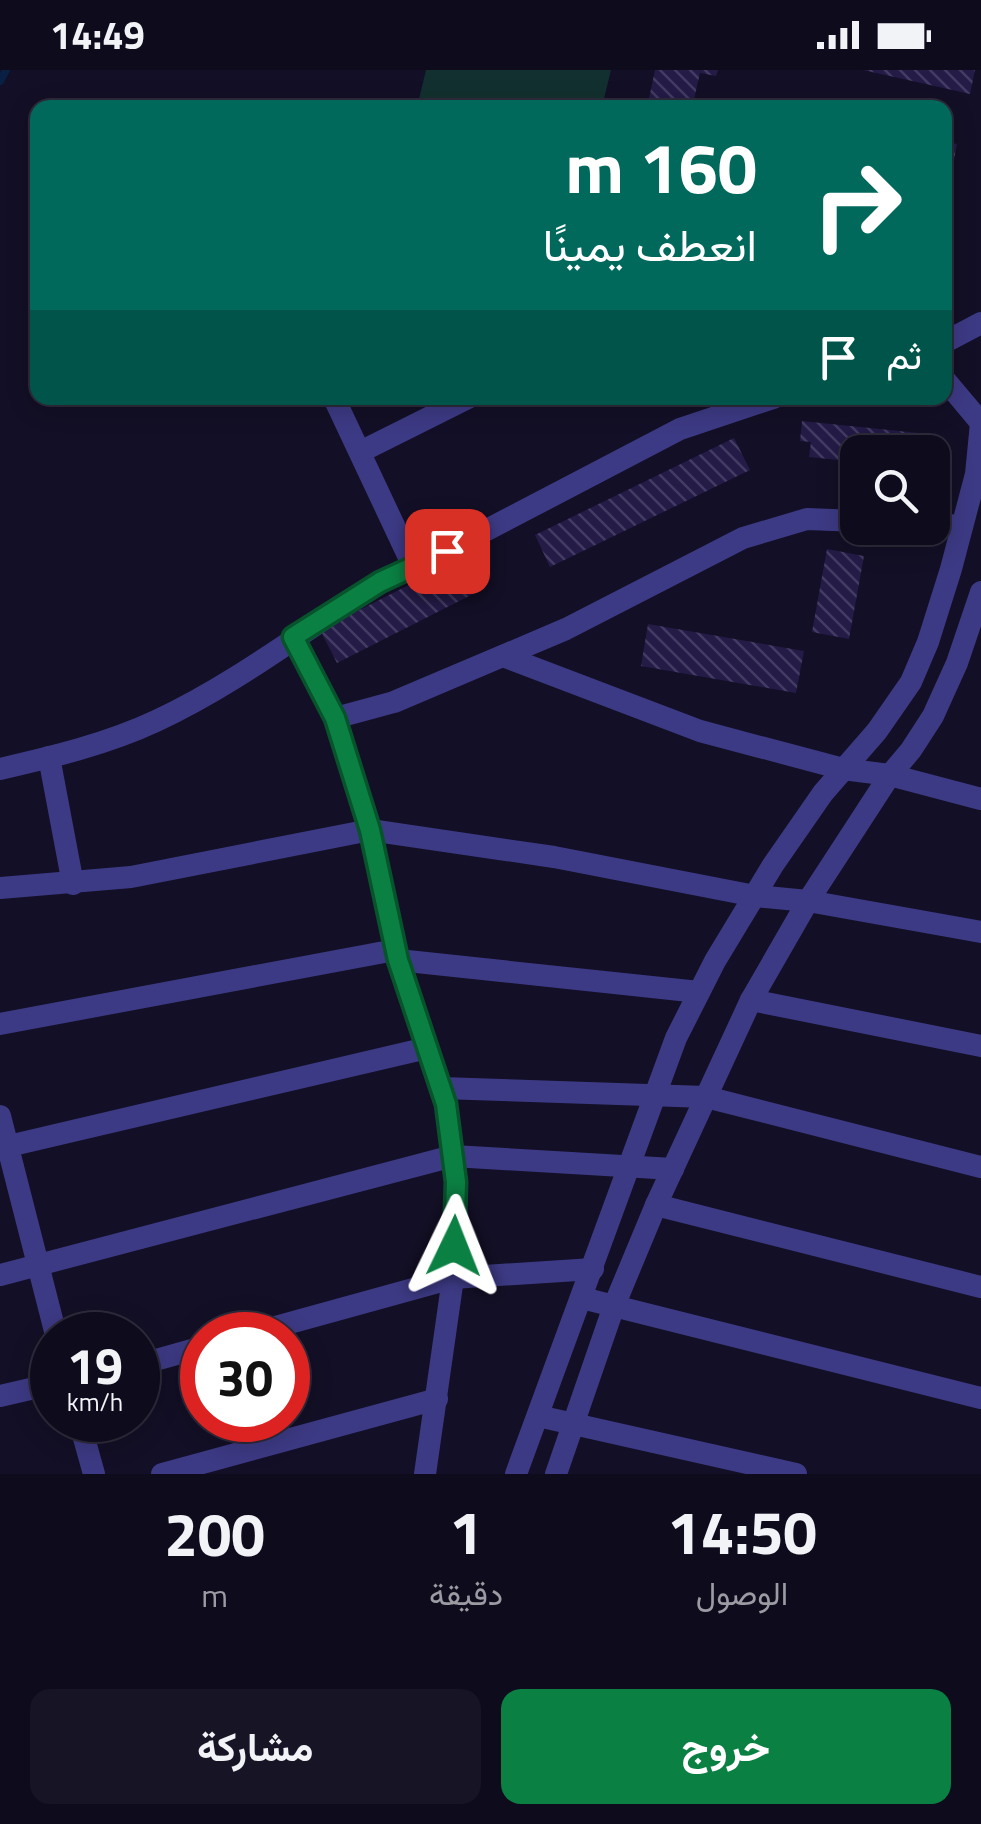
<!DOCTYPE html>
<html lang="ar">
<head>
<meta charset="utf-8">
<style>
	body { margin:0; font-family:"Titillium Web",Vazirmatn,sans-serif; background:#171425; color:#f1f3f6; direction:rtl; height:100vh; display:flex; flex-direction:column; font-size:38px; white-space:nowrap }
	* { box-sizing:border-box; margin:0 }
	p { font-size:32px; color:#9b9ba3 }
	.icon { flex:none; width:55px; height:55px; fill:none; stroke:currentColor; stroke-width:2; stroke-linecap:round; stroke-linejoin:round }
	.map { position:relative; height:1404px; overflow:hidden; direction:ltr }
	.panel { display:flex; flex-direction:column; background:#0e0b1c; flex:1 }
	.panel>* { flex:none }
	.hud { position:absolute; left:30px; top:30px; width:922px; height:305px; border-radius:20px; box-shadow:0 5px 25px #0003,0 0 0 2px #2e2b3b; direction:rtl; background:#00695c; color:#fff; overflow:hidden }
	.controls { position:absolute; left:840px; top:365px; display:grid; gap:20px }
	.controls a { display:grid; place-items:center; width:110px; height:110px; border-radius:20px; background:#0e0b1c; box-shadow:0 5px 25px #0003,0 0 0 2px #2e2b3b; font-size:50px }
	.speed { position:absolute; left:30px; top:1242px; display:flex; gap:20px; font-size:50px; font-weight:700; text-align:center }
	.speed>* { display:grid; place-content:center; width:130px; height:130px; border-radius:50%; background:#0e0b1c; box-shadow:0 5px 25px #0003,0 0 0 2px #2e2b3b; line-height:1 }
	.speed small { font-size:25px; font-weight:400 }
	.speed .limit { border:15px solid #d22; background:#fff; color:#111 }
	.pin { position:absolute; display:grid; place-items:center; width:85px; height:85px; color:#fff; margin:-42px; border-radius:20px; box-shadow:0 5px 15px #0006 }
	.me { position:absolute; width:110px; margin:-55px; rotate:2deg; stroke-linejoin:round; filter:drop-shadow(0 0 8px #0008) }
	.turn { display:flex; align-items:center; gap:35px; height:210px; padding:0 30px; font-size:45px }
	.turn .icon { width:130px; height:130px; stroke-width:2.5 }
	.turn b { display:block; font-size:70px; line-height:85px }
	.then { display:flex; align-items:center; height:95px; padding:0 30px; background:#0003; gap:20px; font-size:38px }
	.eta { display:flex; justify-content:space-evenly; align-items:center; height:170px; text-align:center }
	.eta b { font-size:60px; font-weight:700; line-height:70px }
	.cta { display:flex; gap:20px; margin-top:auto; padding:20px 30px }
	.cta a { flex:1; height:115px; border-radius:20px; background:#0b8043; color:#fff; font-size:40px; font-weight:700; line-height:115px; text-align:center }
	.cta a+a { background:#171425; color:#f1f3f6 }
	.status { display:flex; justify-content:space-between; align-items:center; height:70px; padding:0 50px; background:#0e0b1c; direction:ltr }
	.status svg { height:28px; fill:currentColor }
	.map>svg:first-child { display:block }
	.pitch { fill:#12302f }
	.lines { fill:none; stroke-linecap:round; stroke-linejoin:round }
	.stream { stroke:#0a1f44; stroke-width:8 }
	.building { fill:url(#building-back-hatch) }
	.street { stroke:#3d3a85; stroke-width:22 }
	.route-casing { stroke:#07532c; stroke-width:25 }
	.route { stroke:#0b8043; stroke-width:18 }
</style>
</head>
<body>
<div class="status"><b>14:49</b><svg viewBox="0 0 49 12"><path d="M0 12V9h3v3zM5 12V6h3v6zM10 12V3h3v9zM15 12V0h3v12zM26 1h20v11H26zM47 4h2v5h-2z"/></svg></div>
<div class="map">
<svg width="981" height="1404" viewBox="0 0 981 1404">
	<defs>
		<pattern id="building-back-hatch" width="6" height="6" patternUnits="userSpaceOnUse" patternTransform="scale(2.5)"><rect width="6" height="6" fill="#241b47"/><path d="M-1 5l2 2M0 0l6 6M5-1l2 2" fill="none" stroke="#433b63"/></pattern>
	</defs>
	<rect width="100%" height="100%" fill="#130f26"/>
	<!-- pitch -->
	<path class="pitch" d="M426,0H611L602,37L457,38L419,29Z"/>
	<g class="lines">
		<!-- stream -->
		<path class="stream" d="M0,11L6,0"/>
	</g>
	<!-- building -->
	<g class="building">
		<path d="M655,0H718L716,6L700,3L692,38L648,33Z"/>
		<path d="M863,0H975L970,24Z"/>
		<path d="M945,72L957,74L947,128H945Z"/>
		<path d="M802,351L928,364L926,382H858V392L809,387L811,372L800,371Z"/>
		<path d="M734,368L750,400L550,497L535,465Z"/>
		<path d="M827,479L864,486L849,569L812,562Z"/>
		<path d="M466,486L483,519L337,593L320,560Z"/>
		<path d="M648,554L804,581L796,623L641,596Z"/>
	</g>
	<g class="lines">
		<!-- street -->
		<g class="street">
			<path d="M945,272L981,253"/>
			<path d="M945,310L981,353"/>
			<path d="M334,328L414,498"/>
			<path d="M362,381L468,328"/>
			<path d="M932,454L962,456"/>
			<path d="M293,567L335,648L370,760L398,890L446,1035L457,1112L453,1208L425,1404"/>
			<path d="M503,586L700,661L843,699L890,705L981,729"/>
			<path d="M335,648L394,632L566,559L743,468L807,449L858,451"/>
			<path d="M49,687L73,814"/>
			<path d="M0,699C52,687 107,674 156,651C234,615 306,559 380,512L414,498L680,359L773,328"/>
			<path d="M0,818L131,807L370,760L554,787L755,826L808,831L981,862"/>
			<path d="M398,890L699,922"/>
			<path d="M751,930L981,976"/>
			<path d="M0,954L395,880"/>
			<path d="M441,1018L706,1027L981,1097"/>
			<path d="M0,1046L56,1265"/>
			<path d="M0,1078L427,978"/>
			<path d="M656,1135L981,1217"/>
			<path d="M0,1205L453,1086L673,1099"/>
			<path d="M582,1228L981,1328"/>
			<path d="M246,1265L453,1208L593,1199"/>
			<path d="M138,1295L202,1277"/>
			<path d="M0,1326L52,1314"/>
			<path d="M538,1346L796,1404"/>
			<path d="M79,1350L94,1404"/>
			<path d="M162,1404L437,1329"/>
			<path d="M516,1404L676,968L715,891L773,795L823,723L877,661L911,612L928,572L951,499L976,404L981,353"/>
			<path d="M556,1404L614,1236L656,1135L751,930L808,831L890,705L911,680L933,646L957,593L981,522"/>
		</g>
	</g>
	<g class="lines">
		<!-- route casing -->
		<g class="route-casing">
			<path id="route" d="M447,481L380,512L293,567L335,648L370,760L398,890L446,1034L456,1112L454,1176"/>
		</g>
		<!-- route -->
		<use href="#route" class="route"/>
	</g>
</svg>
<div class="controls">
<a><svg class="icon" aria-label="search" viewBox="0 0 24 24"><circle cx="10" cy="10" r="6"/><path d="M15 15l6 6"/></svg></a>
</div>
<div class="speed"><div>19<small>km/h</small></div><div class="limit">30</div></div>
<div class="pin" style="left:447px;top:481px;background:#d93025"><svg class="icon" aria-label="arrive" viewBox="0 0 24 24"><path d="M6 21V4h12l-3 4 3 4H6"/></svg></div>
<svg class="me" style="left:454px;top:1176px" viewBox="-20 -20 40 40"><path d="M0-17L14 15 0 8-14 15z" fill="#0b8043" stroke="#fff" stroke-width="4"/></svg>
<div class="hud">
<div class="turn"><svg class="icon" aria-label="right" viewBox="0 0 24 24"><path d="M7 20v-9h11M14 6l5 5-5 5"/></svg><div><b>160 m</b>انعطف يمينًا</div></div>
<div class="then">ثم<svg class="icon" aria-label="arrive" viewBox="0 0 24 24"><path d="M6 21V4h12l-3 4 3 4H6"/></svg></div>
</div>
</div>
<section class="panel">
<div class="eta">
<div><b>14:50</b><p>الوصول</p></div>
<div><b>1</b><p>دقيقة</p></div>
<div><b>200</b><p>m</p></div>
</div>
<div class="cta"><a>خروج</a><a>مشاركة</a></div>
</section>
</body>
</html>
